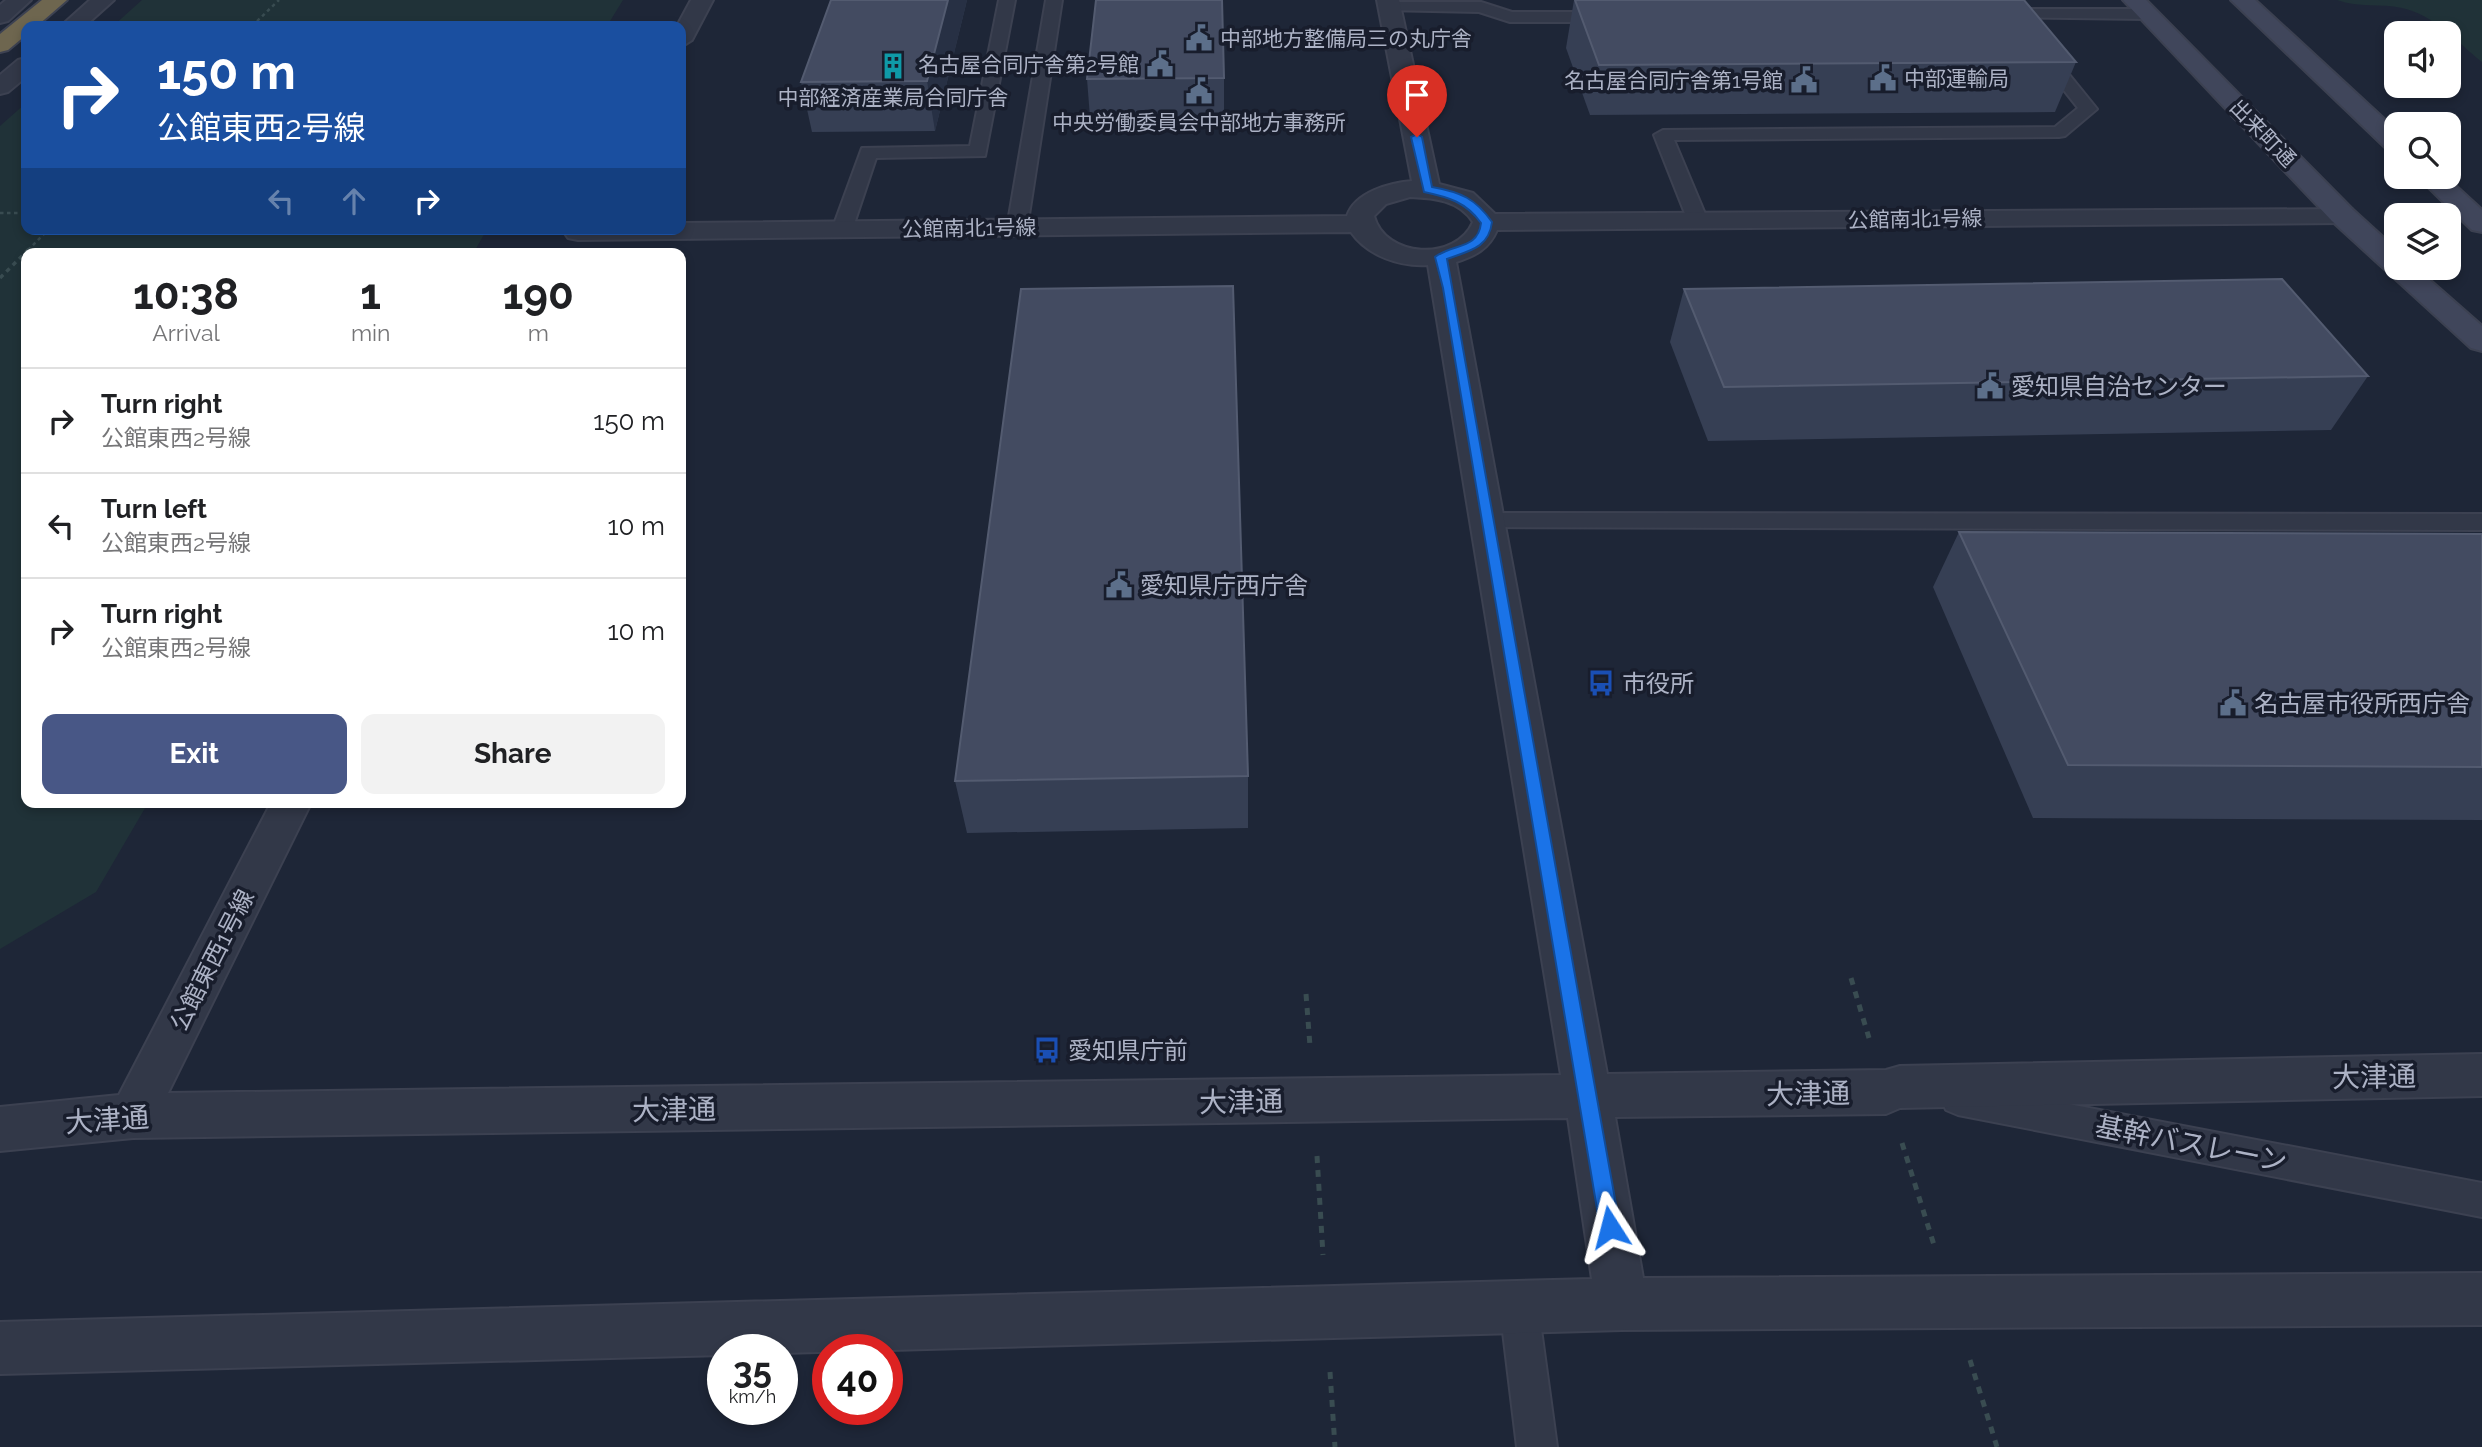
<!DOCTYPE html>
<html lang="en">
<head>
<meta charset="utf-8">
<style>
	body { margin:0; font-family:Raleway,"Noto Sans JP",sans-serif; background:#f2f2f2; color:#202124; height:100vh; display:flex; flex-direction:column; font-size:26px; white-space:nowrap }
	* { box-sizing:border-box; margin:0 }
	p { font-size:23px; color:#757577 }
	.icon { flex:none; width:38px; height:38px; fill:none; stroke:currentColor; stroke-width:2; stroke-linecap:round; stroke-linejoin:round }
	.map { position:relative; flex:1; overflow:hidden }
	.panel { position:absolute; left:21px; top:248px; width:665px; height:560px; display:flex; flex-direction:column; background:#fff; border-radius:14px; box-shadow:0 4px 10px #0003 }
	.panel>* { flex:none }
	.banner { position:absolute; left:21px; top:21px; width:665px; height:214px; border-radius:14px; box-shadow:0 4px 10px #0003; background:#1a4fa0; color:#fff; overflow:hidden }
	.fabs { position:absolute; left:2384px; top:21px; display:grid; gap:14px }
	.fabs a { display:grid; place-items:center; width:77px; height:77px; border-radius:14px; background:#fff; box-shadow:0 4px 10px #0003; font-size:35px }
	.speed { position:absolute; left:707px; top:1334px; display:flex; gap:14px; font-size:35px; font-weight:700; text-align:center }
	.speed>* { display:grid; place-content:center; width:91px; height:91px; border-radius:50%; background:#fff; box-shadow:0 4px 10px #0003; line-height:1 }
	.speed small { font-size:18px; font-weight:400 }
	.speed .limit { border:10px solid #d22; background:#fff; color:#111 }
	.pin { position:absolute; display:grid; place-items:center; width:60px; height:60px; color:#fff; margin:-72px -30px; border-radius:50% 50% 50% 0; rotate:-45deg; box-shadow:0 0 7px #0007 }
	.pin .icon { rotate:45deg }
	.me { position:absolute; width:77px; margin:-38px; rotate:351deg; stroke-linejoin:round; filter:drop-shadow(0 0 5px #0008) }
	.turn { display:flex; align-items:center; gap:24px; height:147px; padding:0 21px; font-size:32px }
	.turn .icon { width:91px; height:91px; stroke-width:2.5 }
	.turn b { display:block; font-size:49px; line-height:60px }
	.lanes { display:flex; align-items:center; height:66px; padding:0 21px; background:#0003; justify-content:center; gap:35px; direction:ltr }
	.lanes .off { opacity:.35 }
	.eta { display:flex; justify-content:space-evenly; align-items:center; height:119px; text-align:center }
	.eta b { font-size:42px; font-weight:700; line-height:49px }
	.primary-button { display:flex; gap:14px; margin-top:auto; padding:14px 21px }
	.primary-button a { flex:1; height:80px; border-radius:14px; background:#485786; color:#fff; font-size:28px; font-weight:700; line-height:80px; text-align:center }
	.primary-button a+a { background:#f2f2f2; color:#202124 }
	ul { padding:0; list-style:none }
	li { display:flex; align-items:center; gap:21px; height:105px; padding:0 21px; border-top:2px solid #e0e0e0 }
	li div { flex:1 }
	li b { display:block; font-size:26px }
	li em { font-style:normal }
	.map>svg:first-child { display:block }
	.green { fill:#203238 }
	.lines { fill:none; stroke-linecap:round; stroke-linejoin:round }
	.service-casing { stroke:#3c4151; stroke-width:4 }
	.tertiary-casing { stroke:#3c4151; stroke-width:4 }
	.secondary-casing { stroke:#3c4151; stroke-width:4 }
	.motorway-casing { stroke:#3d4252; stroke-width:4 }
	.path-far2 { stroke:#394c51; stroke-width:2.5; stroke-dasharray:3.5 3.5; stroke-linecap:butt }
	.path-far1 { stroke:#394c51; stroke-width:3.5; stroke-dasharray:4.5 4.5; stroke-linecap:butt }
	.path { stroke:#394c51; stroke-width:5; stroke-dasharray:7 7; stroke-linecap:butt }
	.service { fill:#323848; fill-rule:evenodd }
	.tertiary { fill:#323848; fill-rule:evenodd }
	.secondary { fill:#40465b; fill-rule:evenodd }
	.motorway { fill:#6e664f; fill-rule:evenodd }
	.wall { fill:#363f54 }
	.shaded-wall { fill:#273044 }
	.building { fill:#434b61; stroke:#535b70; stroke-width:2 }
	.route { fill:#1a73e8; stroke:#114b97; stroke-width:2 }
	.labels { text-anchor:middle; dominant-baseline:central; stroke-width:7; stroke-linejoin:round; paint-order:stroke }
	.far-poi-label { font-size:21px; fill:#acb2c5; stroke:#181d2c; text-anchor:start }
	.far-street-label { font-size:21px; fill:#acb2c5; stroke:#181d2c }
	.poi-label { font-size:24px; fill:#acb2c5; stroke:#181d2c; text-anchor:start }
	.street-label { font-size:24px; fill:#acb2c5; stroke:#181d2c }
	.near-street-label { font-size:28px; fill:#acb2c5; stroke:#181d2c }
</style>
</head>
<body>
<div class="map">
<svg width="2482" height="1447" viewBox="0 0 2482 1447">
	<rect width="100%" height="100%" fill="#1e2637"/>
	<!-- green -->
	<g class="green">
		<path d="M142,0H623L607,26H113Z"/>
		<path d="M2337,0H2482V62C2457,42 2434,15 2402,8C2380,3 2359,8 2337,0Z"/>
		<path d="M26,103V229H487L473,254H26V803H148L96,892L0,949V126Z"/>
	</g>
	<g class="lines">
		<!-- service casing -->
		<g class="service-casing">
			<g id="service">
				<path d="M999,0H1015L985,156L876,158L852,230L842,236L835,234L832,230L862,148L970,146Z"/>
				<path d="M1046,0H1062L1027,228L1017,234L1007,228Z"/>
				<path d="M1390,2H1481L1512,12H1609L1617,17L1609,22H1510L1479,12L1384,10V4Z"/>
				<path d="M1999,9H2147L2155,14L2147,19L1993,17V11Z"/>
				<path d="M2044,50L2050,51L2097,109L2065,136L2059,137L1674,140L1708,221L1698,227L1688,221L1654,135L1663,130L2055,127L2078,108L2036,55Z"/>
				<path d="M1489,513L2482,514V530L1480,527L1477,521L1480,515Z"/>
				<path d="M1958,1083L2482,1183V1217L1958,1115L1946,1110L1941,1099L1946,1088Z"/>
				<path d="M1519,1288L1532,1294L1538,1307L1557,1447H1517L1500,1307L1506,1294Z"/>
			</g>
		</g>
		<!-- tertiary casing -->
		<g class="tertiary-casing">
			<g id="tertiary">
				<path d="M6,0H31L8,21L0,23V5Z"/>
				<path d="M90,0H114L85,26H61Z"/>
				<path d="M691,0H713L692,40L681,47V26H677Z"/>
				<path d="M1377,0H1399L1439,184L1473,193L1495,214L2352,209L2355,215L2352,221L2342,223L1497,230C1489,249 1475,256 1456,262L1607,1074L1886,1070L1900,1066L2482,1054V1096L1900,1108L1886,1114L1615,1117L1643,1278L2482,1273V1325L1622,1330L782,1353V1349H723V1355L0,1374V1322L1592,1279L1568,1118L133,1138L0,1151V1107L119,1095L271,803H311L168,1093L1561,1075L1428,265C1400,267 1368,256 1351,232L578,240L568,238L564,232L566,229H681V223L1347,216C1355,192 1389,183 1412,181ZM1410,197C1434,198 1459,200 1473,222C1456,262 1385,258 1374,216L1386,204Z"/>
				<path d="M26,58V77L8,92L0,94V75L18,60Z"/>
			</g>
		</g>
		<!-- secondary casing -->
		<g class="secondary-casing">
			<g id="secondary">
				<path d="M2123,0H2146L2352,209L2396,249V268H2416L2482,326V351L2471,348L2332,221Z"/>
				<path d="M2231,0H2255L2396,130V152L2387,149Z"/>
				<path d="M2418,177H2446L2482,210V232L2472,230Z"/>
			</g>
		</g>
		<!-- motorway casing -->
		<g class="motorway-casing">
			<path id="motorway" d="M42,0H67L37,26H26V35L8,50L0,52V34Z"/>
		</g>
		<!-- path-far2 -->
		<g class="path-far2">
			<path d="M252,26L279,0"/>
			<path d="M0,213H26"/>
			<path d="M28,250L49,229"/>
		</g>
		<!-- path-far1 -->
		<path class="path-far1" d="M0,278L30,248"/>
		<!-- path -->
		<g class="path">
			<path d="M1851,978L1869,1038"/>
			<path d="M1306,994L1310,1046"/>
			<path d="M1902,1143L1934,1245"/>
			<path d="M1317,1156L1323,1255"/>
			<path d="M1970,1360L1997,1447"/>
			<path d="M1330,1372L1335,1447"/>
		</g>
		<!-- service -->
		<use href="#service" class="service"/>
		<!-- tertiary -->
		<use href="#tertiary" class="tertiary"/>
		<!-- secondary -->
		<use href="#secondary" class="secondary"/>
		<!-- motorway -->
		<use href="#motorway" class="motorway"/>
	</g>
	<!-- wall -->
	<g class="wall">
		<path d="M831,0H967L935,131L812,132L801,82Z"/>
		<path d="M1574,0L2076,62L2055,112L1590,115L1566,48Z"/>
		<path d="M1224,78V129L1091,130L1087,79Z"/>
		<path d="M1684,289L2368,376L2331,430L1708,441L1670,342Z"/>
		<path d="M1959,532L2482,534V820L2033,818L1933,587Z"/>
		<path d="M1248,776V828L967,833L955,781Z"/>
	</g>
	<!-- shaded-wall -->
	<path class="shaded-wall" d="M948,0H967L935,131L927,81Z"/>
	<!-- building -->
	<g class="building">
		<path d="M831,0H948L927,81L801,82Z"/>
		<path d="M1096,0H1222L1224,78L1087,79Z"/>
		<path d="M1575,0H2024L2076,62L1599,65Z"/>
		<path d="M2282,279L2368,376L1724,387L1684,289Z"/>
		<path d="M1233,286L1248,776L955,781L1021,289Z"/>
		<path d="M1959,532L2482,534V767L2068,765Z"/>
	</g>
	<!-- route -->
	<path class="route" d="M1417,134L1422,137L1432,187C1461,192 1476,199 1492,222C1489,248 1469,251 1447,259L1620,1227L1617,1234L1610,1237L1603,1234L1600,1227L1443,288L1435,257C1453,243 1478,250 1481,223C1466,202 1448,197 1424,192L1411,137Z"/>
	<!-- icons -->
	<defs>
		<g id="civic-bare" transform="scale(2.1)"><path d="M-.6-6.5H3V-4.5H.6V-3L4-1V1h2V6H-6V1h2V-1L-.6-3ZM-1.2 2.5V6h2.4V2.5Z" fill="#5c6f8a" stroke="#181d2c" stroke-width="2.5" paint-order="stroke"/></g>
		<g id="building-bare" transform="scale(2.1)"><path d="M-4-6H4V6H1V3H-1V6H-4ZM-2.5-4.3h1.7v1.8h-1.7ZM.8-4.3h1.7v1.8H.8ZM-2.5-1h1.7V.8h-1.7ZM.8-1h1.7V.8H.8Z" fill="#0f9aa8" stroke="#181d2c" stroke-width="2.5" paint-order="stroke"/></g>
		<g id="bus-bare" transform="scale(2.1)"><path d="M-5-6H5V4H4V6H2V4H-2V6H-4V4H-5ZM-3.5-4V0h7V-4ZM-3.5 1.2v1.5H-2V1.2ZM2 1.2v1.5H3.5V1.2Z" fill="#1a4fb4" stroke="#181d2c" stroke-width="2.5" paint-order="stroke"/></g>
	</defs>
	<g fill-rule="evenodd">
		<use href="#civic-bare" x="1199" y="38"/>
		<use href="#civic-bare" x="1160" y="64"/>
		<use href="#building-bare" x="893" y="66"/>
		<use href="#civic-bare" x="1883" y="78"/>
		<use href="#civic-bare" x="1804" y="80"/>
		<use href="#civic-bare" x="1199" y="91"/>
		<use href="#civic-bare" x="1990" y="386"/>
		<use href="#civic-bare" x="1119" y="585"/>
		<use href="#bus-bare" x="1601" y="683"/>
		<use href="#civic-bare" x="2233" y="703"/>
		<use href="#bus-bare" x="1047" y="1050"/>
	</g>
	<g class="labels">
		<!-- far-poi labels -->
		<g class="far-poi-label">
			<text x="1220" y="38">中部地方整備局三の丸庁舎</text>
			<text x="1139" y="64" text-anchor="end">名古屋合同庁舎第2号館</text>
			<text x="1904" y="78">中部運輸局</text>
			<text x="1783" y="80" text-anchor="end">名古屋合同庁舎第1号館</text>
			<text x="893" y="97" text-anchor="middle">中部経済産業局合同庁舎</text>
			<text x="1199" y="122" text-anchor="middle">中央労働委員会中部地方事務所</text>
		</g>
		<!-- far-street labels -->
		<g class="far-street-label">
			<text transform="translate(2263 133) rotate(46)">出来町通</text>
			<text transform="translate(1915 219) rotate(-1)">公館南北1号線</text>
			<text transform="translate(969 228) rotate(-1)">公館南北1号線</text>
		</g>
		<!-- poi labels -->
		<g class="poi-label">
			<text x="2011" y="386">愛知県自治センター</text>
			<text x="1140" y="585">愛知県庁西庁舎</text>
			<text x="1622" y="683">市役所</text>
			<text x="2254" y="703">名古屋市役所西庁舎</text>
			<text x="1068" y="1050">愛知県庁前</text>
		</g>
		<!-- street labels -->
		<g class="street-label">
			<text transform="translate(212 960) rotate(-63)">公館東西1号線</text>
		</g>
		<!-- near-street labels -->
		<g class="near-street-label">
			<text transform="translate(2374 1077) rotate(-1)">大津通</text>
			<text transform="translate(1808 1094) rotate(-1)">大津通</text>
			<text transform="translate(1241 1102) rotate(-1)">大津通</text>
			<text transform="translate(674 1110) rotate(-1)">大津通</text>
			<text transform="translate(107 1120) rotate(-4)">大津通</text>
			<text transform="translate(2191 1144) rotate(11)">基幹バスレーン</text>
		</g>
	</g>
</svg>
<div class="fabs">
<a><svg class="icon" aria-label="sound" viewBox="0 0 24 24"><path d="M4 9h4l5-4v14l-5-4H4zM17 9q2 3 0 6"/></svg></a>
<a><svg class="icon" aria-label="search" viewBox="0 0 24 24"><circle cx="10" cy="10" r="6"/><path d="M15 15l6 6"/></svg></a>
<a><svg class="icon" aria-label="layers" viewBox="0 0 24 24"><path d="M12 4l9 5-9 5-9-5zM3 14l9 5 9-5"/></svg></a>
</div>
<div class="speed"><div>35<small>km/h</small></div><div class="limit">40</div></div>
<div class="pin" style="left:1417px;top:137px;background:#d93025"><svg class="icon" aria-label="arrive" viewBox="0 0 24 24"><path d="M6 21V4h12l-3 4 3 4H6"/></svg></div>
<svg class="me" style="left:1610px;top:1227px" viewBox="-20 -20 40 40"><path d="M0-17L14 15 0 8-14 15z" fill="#1a73e8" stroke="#fff" stroke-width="4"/></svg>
<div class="banner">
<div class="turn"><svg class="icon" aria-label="right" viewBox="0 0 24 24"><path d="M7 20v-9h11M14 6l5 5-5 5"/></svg><div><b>150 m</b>公館東西2号線</div></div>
<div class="lanes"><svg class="icon off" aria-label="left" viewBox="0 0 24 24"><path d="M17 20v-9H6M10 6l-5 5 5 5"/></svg><svg class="icon off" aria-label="ahead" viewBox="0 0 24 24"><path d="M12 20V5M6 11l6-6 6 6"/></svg><svg class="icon" aria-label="right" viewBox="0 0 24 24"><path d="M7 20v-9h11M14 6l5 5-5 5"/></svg></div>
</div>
<section class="panel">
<div class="eta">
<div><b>10:38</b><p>Arrival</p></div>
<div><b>1</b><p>min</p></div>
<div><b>190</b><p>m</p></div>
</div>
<ul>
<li><svg class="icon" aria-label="right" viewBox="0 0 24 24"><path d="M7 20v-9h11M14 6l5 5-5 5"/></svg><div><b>Turn right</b><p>公館東西2号線</p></div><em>150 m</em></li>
<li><svg class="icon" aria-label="left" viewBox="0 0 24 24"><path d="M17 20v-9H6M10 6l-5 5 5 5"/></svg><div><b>Turn left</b><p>公館東西2号線</p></div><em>10 m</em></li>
<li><svg class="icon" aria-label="right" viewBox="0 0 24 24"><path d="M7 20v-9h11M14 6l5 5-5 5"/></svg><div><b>Turn right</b><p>公館東西2号線</p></div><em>10 m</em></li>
</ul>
<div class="primary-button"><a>Exit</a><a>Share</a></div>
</section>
</div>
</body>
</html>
